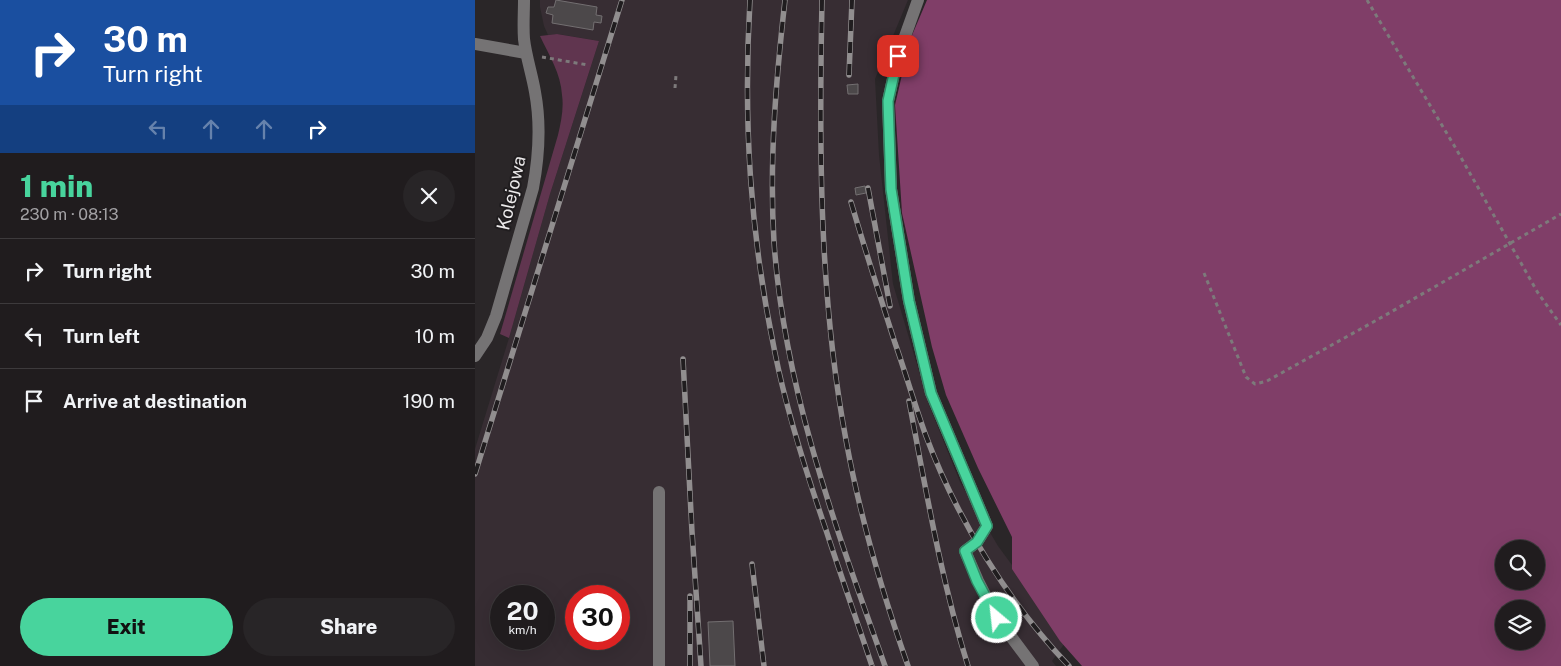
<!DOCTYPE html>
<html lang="en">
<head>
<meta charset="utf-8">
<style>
	body { margin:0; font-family:"Public Sans",sans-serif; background:#282527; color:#f1f3f6; height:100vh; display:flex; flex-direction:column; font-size:19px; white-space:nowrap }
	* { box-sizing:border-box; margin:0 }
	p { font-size:16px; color:#a2a1a4 }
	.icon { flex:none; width:28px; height:28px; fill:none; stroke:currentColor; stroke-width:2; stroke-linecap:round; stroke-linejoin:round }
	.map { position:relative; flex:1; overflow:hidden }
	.drawer { display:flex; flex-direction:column; background:#201c1e; width:475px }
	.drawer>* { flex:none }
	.guide { background:#1a4fa0; color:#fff; overflow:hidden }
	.fabs { position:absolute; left:1020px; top:540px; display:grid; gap:10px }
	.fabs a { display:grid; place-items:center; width:50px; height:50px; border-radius:50%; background:#201c1e; box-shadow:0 5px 20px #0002,0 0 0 1px #3d3a3c; font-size:25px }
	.speed { position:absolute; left:15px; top:585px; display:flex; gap:10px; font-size:25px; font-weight:700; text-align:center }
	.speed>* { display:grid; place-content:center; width:65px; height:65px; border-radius:50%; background:#201c1e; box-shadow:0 5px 20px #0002,0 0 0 1px #3d3a3c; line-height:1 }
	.speed small { font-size:12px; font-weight:400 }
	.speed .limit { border:8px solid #d22; background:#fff; color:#111 }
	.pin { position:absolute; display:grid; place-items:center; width:42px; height:42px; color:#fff; margin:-21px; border-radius:10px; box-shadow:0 2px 8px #0006 }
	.me { position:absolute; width:55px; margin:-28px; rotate:332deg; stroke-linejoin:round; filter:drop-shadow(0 0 4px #0008) }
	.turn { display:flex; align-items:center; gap:18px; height:105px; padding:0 20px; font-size:22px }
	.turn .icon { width:65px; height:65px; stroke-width:2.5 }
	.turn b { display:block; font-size:35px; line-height:42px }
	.lanes { display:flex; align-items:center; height:48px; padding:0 20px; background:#0003; justify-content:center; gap:25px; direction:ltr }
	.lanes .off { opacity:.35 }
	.round { display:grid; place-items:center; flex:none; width:52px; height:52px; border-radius:26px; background:#282527 }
	.summary { display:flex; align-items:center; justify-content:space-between; height:85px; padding:0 20px }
	h1 { font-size:30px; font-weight:800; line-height:38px; color:#48d49d }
	.cta { display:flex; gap:10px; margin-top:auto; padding:10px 20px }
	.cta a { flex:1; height:58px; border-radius:30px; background:#48d49d; color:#111; font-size:20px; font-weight:800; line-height:58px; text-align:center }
	.cta a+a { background:#282527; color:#f1f3f6 }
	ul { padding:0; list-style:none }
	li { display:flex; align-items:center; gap:15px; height:65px; padding:0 20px; border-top:1px solid #3d3a3c }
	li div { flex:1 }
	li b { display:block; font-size:19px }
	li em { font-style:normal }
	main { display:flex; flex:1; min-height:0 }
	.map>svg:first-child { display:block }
	.built { fill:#372d33; fill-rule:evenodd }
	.green { fill:#60354f }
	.forest { fill:#803e68; fill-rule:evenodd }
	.building { fill:#4c484a; stroke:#736f71 }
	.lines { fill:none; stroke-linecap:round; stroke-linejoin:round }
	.path { stroke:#7d7a7b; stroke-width:3; stroke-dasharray:4 4; stroke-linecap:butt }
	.minor { stroke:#757374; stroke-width:12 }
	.rail-casing { stroke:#918e8f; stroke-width:5.5 }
	.rail { stroke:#201d1f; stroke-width:4; stroke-dasharray:11; stroke-linecap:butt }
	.route-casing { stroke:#2f8a66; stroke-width:12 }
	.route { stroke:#48d49d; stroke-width:9 }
	.labels { text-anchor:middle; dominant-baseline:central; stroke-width:4; stroke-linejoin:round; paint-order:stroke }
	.street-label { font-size:18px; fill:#eceaeb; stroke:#201d1f }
</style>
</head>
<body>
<main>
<section class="drawer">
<div class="guide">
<div class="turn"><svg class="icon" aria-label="right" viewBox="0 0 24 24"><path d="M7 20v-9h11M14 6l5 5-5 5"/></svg><div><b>30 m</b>Turn right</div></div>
<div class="lanes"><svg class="icon off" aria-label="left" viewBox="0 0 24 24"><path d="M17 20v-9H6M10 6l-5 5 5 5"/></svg><svg class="icon off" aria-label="ahead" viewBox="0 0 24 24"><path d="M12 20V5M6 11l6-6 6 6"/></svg><svg class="icon off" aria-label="ahead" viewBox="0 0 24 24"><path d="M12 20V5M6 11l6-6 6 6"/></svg><svg class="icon" aria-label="right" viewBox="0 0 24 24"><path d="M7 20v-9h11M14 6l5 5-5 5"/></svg></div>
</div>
<div class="summary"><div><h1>1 min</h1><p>230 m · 08:13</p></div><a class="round"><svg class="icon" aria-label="close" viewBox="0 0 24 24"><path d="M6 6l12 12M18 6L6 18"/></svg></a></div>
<ul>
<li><svg class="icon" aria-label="right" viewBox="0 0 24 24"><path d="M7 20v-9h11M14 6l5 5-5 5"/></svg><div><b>Turn right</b></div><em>30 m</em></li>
<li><svg class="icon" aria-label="left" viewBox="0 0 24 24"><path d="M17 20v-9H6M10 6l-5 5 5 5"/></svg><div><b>Turn left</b></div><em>10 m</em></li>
<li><svg class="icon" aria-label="arrive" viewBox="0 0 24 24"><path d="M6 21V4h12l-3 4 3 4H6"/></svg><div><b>Arrive at destination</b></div><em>190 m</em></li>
</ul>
<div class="cta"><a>Exit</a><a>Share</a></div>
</section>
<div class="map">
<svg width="1086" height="666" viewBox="0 0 1086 666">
	<rect width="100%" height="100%" fill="#2a2628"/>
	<!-- built -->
	<path class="built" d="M65,0H433L400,79L404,155L418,284L454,405L485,482L523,546L592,640L577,661L581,666H0V449L34,338L75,194L124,41L83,34L73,35L69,26L65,7ZM26,596H69V639H26ZM101,596H144V639H101Z"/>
	<!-- green -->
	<path class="green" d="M82,34L124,41L75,194L34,338L25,334L83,135C86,122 89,108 87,95C86,74 74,55 65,36Z"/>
	<!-- forest -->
	<path class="forest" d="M452,0H1086V666H607L585,641L537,569V537L503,468L471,395L457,347L427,213L420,105L435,40ZM1029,549H1061V581H1029ZM1029,609H1061V641H1029Z"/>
	<!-- building -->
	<g class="building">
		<path d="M81,0L122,7L121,15L127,16L126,23L119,22L118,30L77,23L78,15L71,13L73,7H79Z"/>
		<path d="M383,84V94H373L372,85Z"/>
		<path d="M390,186L391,193L381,195L380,188Z"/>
		<path d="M258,621L260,666H235L233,622Z"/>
	</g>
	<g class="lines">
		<!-- path -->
		<g class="path">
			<path d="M892,0L980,147L1063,293L1086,325"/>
			<path d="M67,57L113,65"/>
			<path d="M200,88L201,75"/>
			<path d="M729,273L771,377L780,384L792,381L909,316L1086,214"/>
		</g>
		<!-- minor -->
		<g class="minor">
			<path d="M443,0L423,56L413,101L416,189L434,301L456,393L512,526L502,542L490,551L503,581L522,618L558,666"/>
			<path d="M0,44L51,53"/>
			<path d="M0,356L12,338L21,316L58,188C64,156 66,124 60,92C57,74 51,57 49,39C48,26 49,13 49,0"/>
			<path d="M184,666V492"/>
		</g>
		<!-- rail casing -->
		<g class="rail-casing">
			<g id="rail">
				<path d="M275,0C268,121 275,234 300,353C312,413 331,472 351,530C366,576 382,621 397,666"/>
				<path d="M310,0C301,80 294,161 299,242C309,389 361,528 410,666"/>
				<path d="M347,0C344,147 344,296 371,440C385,517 407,592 433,666"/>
				<path d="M374,75L377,0"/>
				<path d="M393,188L415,306"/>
				<path d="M376,202C390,250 405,296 420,343C431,374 440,406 451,436C482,519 533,602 594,666"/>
				<path d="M208,359L217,532L226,666"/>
				<path d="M434,401C451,490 466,580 493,666"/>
				<path d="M0,474L147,0"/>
				<path d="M277,564L289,666"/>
				<path d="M215,666V596"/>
			</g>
		</g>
		<!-- rail -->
		<use href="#rail" class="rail"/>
	</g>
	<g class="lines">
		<!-- route casing -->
		<g class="route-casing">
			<path id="route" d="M423,56L413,101L416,189L434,301L456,393L512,526L502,542L490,551L502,581L522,618"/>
		</g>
		<!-- route -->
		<use href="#route" class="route"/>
	</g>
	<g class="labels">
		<!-- street labels -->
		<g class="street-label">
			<text transform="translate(36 193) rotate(-77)">Kolejowa</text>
		</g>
	</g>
</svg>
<div class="fabs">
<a><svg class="icon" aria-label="search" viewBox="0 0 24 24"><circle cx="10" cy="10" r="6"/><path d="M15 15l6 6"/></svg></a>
<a><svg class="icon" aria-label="layers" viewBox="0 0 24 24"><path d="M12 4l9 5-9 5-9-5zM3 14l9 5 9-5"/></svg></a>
</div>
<div class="speed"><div>20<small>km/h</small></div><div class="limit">30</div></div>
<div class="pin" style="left:423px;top:56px;background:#d93025"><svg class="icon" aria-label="arrive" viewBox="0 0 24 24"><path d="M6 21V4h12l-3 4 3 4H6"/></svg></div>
<svg class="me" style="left:522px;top:618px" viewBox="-20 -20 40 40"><circle r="17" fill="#48d49d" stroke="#fff" stroke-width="3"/><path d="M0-11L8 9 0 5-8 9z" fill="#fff"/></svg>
</div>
</main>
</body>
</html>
